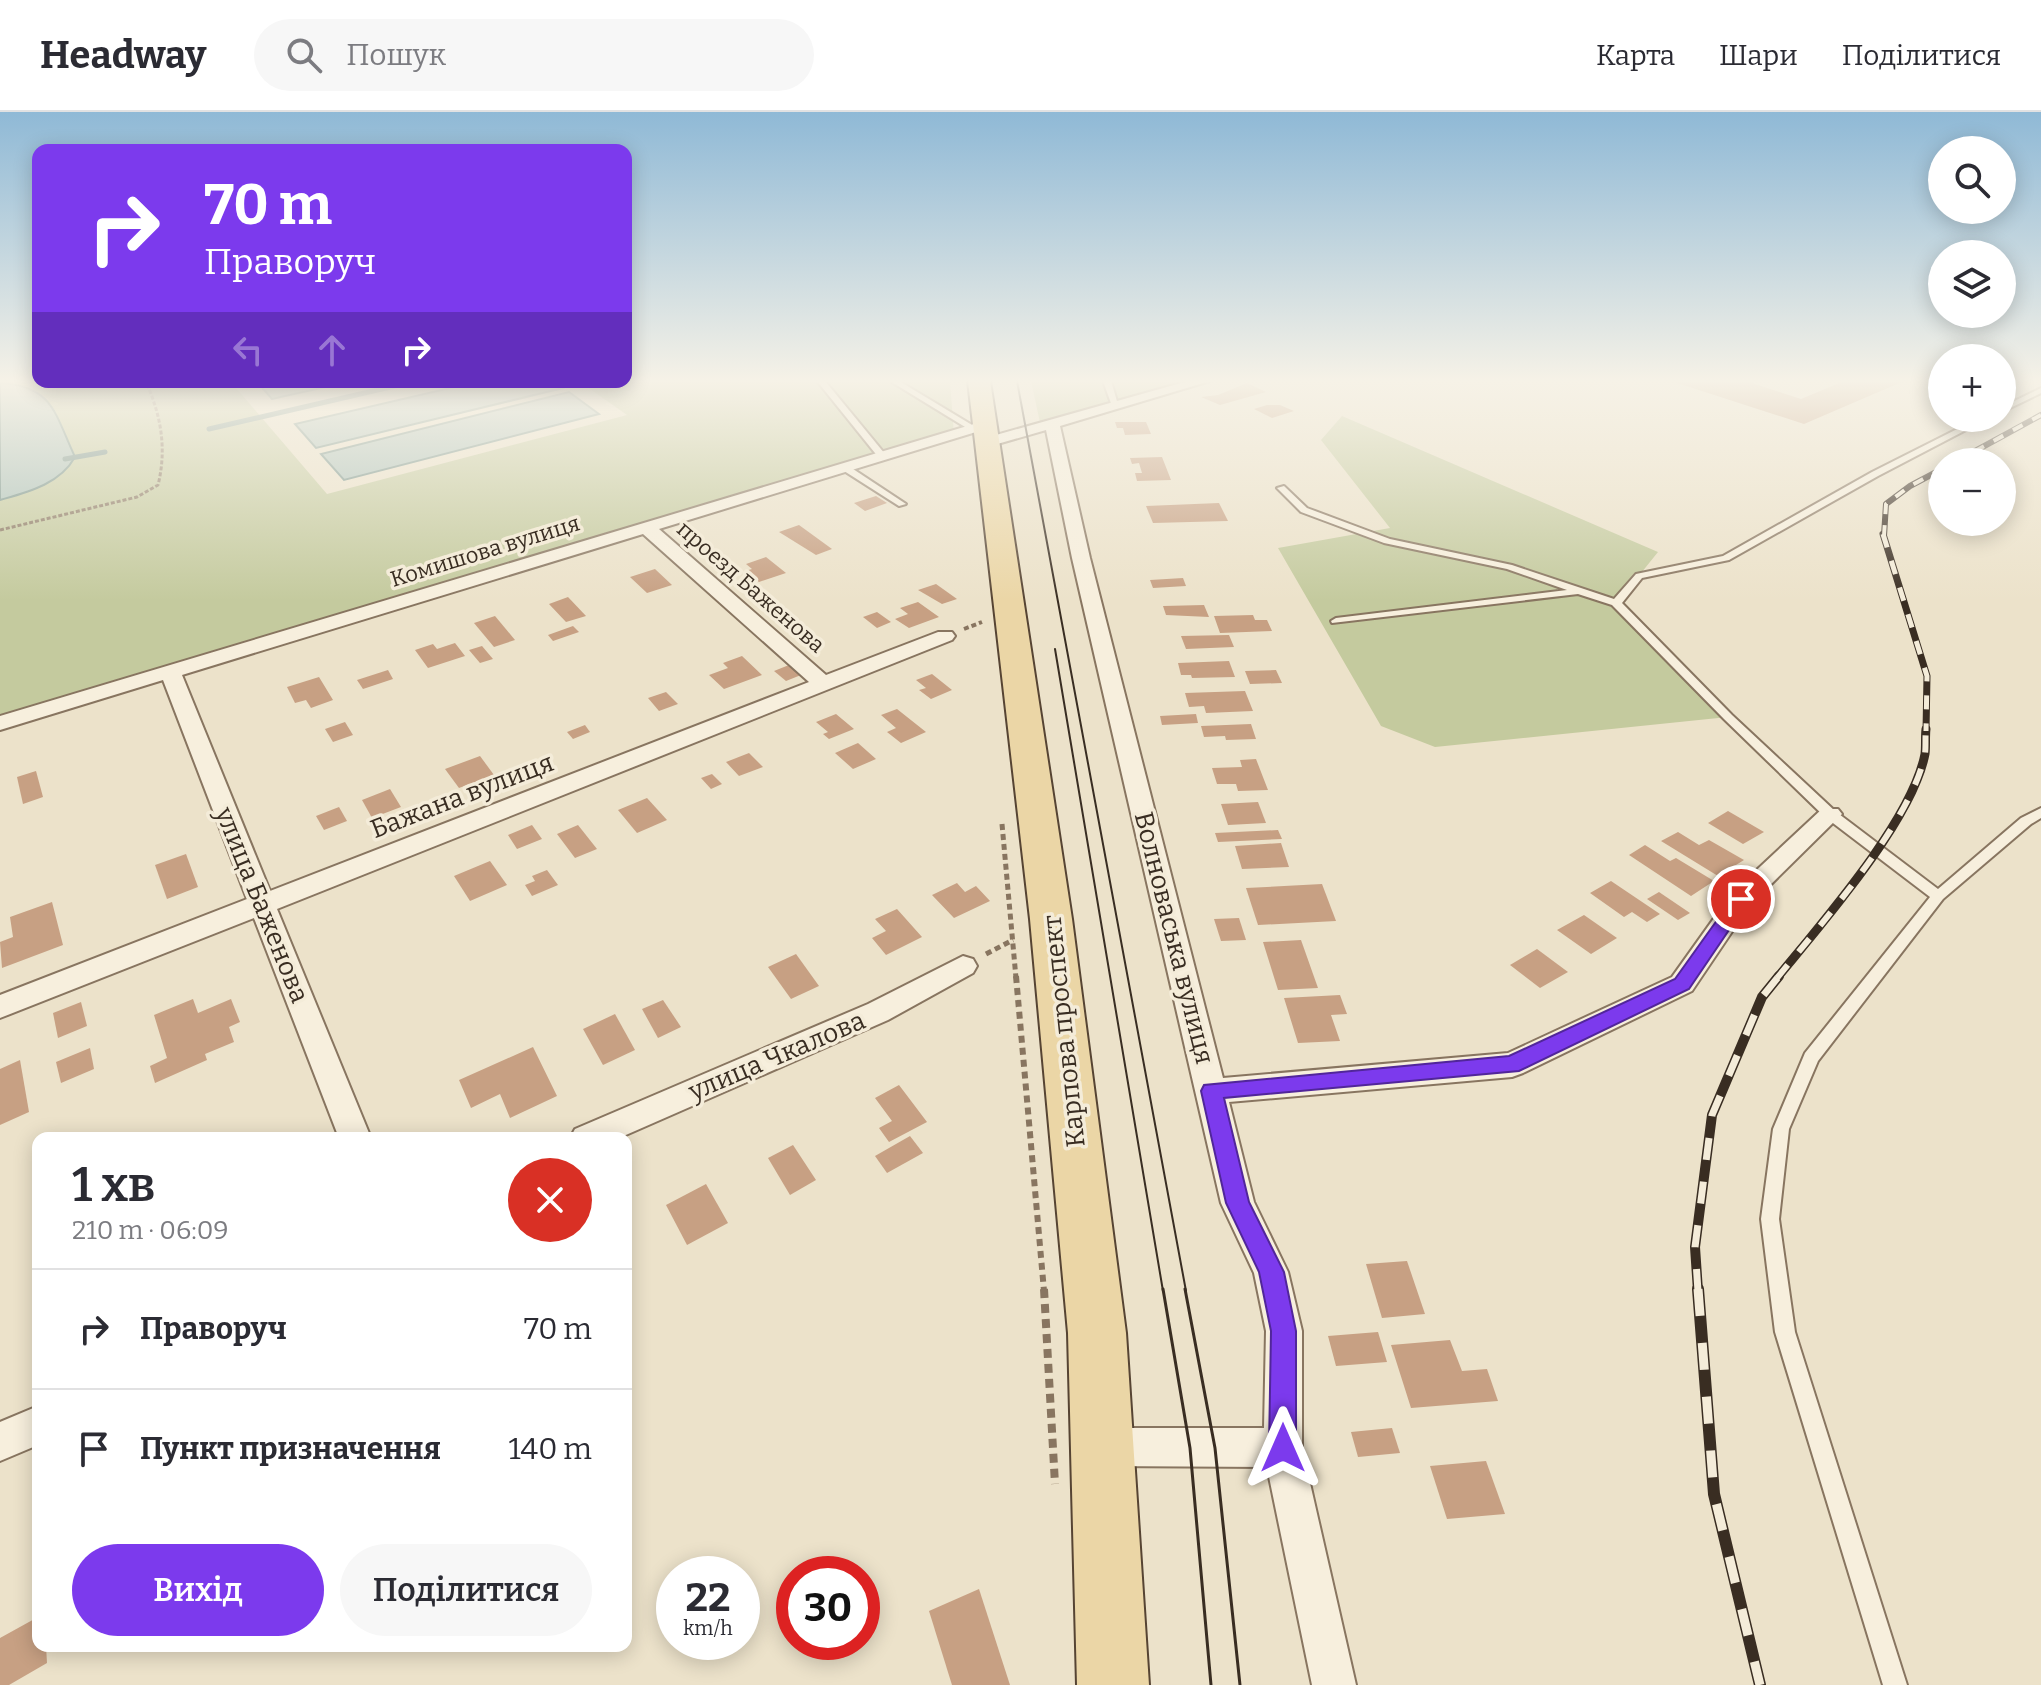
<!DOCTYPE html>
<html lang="uk">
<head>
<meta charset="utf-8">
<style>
	body { margin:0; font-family:Bitter,serif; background:#f7f7f7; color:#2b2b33; height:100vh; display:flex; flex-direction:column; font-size:30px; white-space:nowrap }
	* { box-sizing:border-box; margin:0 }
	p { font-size:26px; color:#7c7c81 }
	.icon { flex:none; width:44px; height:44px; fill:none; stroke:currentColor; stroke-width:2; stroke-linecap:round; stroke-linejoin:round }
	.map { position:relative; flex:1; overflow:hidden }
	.side { position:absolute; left:32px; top:1020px; width:600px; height:520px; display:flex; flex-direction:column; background:#fff; border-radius:16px; box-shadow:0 4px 20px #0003 }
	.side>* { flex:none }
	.top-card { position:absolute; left:32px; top:32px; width:600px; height:244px; border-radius:16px; box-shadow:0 4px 20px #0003; background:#7c3aed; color:#fff; overflow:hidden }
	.fabs { position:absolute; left:1928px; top:24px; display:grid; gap:16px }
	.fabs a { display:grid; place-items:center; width:88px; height:88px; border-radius:50%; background:#fff; box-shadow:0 4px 20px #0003; font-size:40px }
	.speed { position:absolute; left:656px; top:1444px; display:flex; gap:16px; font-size:40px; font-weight:700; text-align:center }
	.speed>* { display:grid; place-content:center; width:104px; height:104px; border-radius:50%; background:#fff; box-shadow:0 4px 20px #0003; line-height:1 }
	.speed small { font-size:20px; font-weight:400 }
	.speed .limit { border:12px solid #d22; background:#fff; color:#111 }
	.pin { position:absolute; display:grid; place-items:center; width:68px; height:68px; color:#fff; margin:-34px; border:4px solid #fff; border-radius:50%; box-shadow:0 2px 8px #0007 }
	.me { position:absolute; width:88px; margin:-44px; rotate:0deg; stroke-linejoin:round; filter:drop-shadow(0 0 6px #0008) }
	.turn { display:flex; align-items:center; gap:28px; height:168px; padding:0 40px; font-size:36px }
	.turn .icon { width:104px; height:104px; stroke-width:2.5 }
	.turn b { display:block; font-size:56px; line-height:68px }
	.lanes { display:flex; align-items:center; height:76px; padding:0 40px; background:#0003; justify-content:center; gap:40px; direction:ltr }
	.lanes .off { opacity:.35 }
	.round { display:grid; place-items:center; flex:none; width:84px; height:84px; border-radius:42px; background:#f7f7f7 }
	.head { display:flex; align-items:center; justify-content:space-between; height:136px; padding:0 40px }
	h1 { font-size:48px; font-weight:600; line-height:60px }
	.button { display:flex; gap:16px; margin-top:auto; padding:16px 40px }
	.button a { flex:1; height:92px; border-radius:48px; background:#7c3aed; color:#fff; font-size:32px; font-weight:600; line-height:92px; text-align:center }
	.button a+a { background:#f7f7f7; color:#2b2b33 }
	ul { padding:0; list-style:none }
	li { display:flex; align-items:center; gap:24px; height:120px; padding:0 40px; border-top:2px solid #e1e1e2 }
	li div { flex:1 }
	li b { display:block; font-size:30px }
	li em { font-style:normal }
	header { display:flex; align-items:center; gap:48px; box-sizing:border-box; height:112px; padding:0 40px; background:#fff; border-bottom:2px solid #e1e1e2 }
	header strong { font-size:38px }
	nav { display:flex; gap:44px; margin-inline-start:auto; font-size:28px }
	.search { width:560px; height:72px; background:#f7f7f7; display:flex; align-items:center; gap:20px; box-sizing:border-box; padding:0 28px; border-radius:44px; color:#7c7c81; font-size:30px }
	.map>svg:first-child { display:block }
	.green { fill:#c4ca9e }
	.water { fill:#aac1ba; stroke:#718f88; stroke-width:2 }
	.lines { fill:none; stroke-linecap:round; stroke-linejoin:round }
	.stream { stroke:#718f88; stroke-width:5 }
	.building { fill:#c7a083 }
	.lane-casing { stroke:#887560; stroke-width:4 }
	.street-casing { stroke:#887560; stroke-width:4 }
	.primary-casing { stroke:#564433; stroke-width:4 }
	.path-far4 { stroke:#887560; stroke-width:3; stroke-dasharray:4 2; stroke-linecap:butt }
	.path-far3 { stroke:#887560; stroke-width:4; stroke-dasharray:5 3; stroke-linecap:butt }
	.path-far2 { stroke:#887560; stroke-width:5; stroke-dasharray:6 4; stroke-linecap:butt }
	.path-far1 { stroke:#887560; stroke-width:6; stroke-dasharray:7 5; stroke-linecap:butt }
	.path { stroke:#887560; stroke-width:8; stroke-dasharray:9 6; stroke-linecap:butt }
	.lane { fill:#f7efdd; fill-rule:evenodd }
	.street { fill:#f7efdd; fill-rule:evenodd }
	.primary { fill:#ebd6a6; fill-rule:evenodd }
	.tram-far1 { stroke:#392d22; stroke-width:2 }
	.tram { stroke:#392d22; stroke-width:3 }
	.rail-far4-casing { stroke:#392d22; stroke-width:6 }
	.rail-far3-casing { stroke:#392d22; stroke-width:7 }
	.rail-far2-casing { stroke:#392d22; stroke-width:9 }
	.rail-far1-casing { stroke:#392d22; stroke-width:10 }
	.rail-casing { stroke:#392d22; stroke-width:12 }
	.rail-far4 { stroke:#f4ecd9; stroke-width:4; stroke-dasharray:11; stroke-linecap:butt }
	.rail-far3 { stroke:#f4ecd9; stroke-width:5; stroke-dasharray:14; stroke-linecap:butt }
	.rail-far2 { stroke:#f4ecd9; stroke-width:6; stroke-dasharray:17; stroke-linecap:butt }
	.rail-far1 { stroke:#f4ecd9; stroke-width:7; stroke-dasharray:22; stroke-linecap:butt }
	.rail { stroke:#f4ecd9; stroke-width:9; stroke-dasharray:27; stroke-linecap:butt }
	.route { fill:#7c3aed; stroke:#51269a; stroke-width:2 }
	.labels { text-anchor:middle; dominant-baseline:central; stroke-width:7; stroke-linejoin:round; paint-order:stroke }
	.far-street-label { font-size:22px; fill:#392d22; stroke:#f4ecd9 }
	.street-label { font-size:26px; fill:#392d22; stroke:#f4ecd9 }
</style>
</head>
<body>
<header>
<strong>Headway</strong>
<div class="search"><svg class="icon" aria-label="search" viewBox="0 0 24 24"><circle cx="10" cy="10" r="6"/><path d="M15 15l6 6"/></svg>Пошук</div>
<nav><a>Карта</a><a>Шари</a><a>Поділитися</a></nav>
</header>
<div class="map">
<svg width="2041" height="1573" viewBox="0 0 2041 1573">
	<rect width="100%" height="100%" fill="#ece2ca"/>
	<!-- green -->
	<g class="green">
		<path d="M0,269L231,270L327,382L627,303L580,270L950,269L954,322L0,611Z"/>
		<path d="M1031,269H1203L1041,315Z"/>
		<path d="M1342,304L1658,440L1617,491L1728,605L1435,635L1381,614L1278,436L1390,416L1321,328Z"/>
	</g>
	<!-- water -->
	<g class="water">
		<path d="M257,270H348L272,287Z"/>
		<path d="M476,270H554L563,276L316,336L295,312Z"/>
		<path d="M0,271C54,274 55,303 75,345C60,372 28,380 0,388Z"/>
		<path d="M569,280L599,302L344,368L321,342Z"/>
	</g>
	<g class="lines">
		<!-- stream -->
		<g class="stream">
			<path d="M209,317L412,270"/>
			<path d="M65,347L105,340"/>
		</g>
	</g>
	<!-- building -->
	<g class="building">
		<path d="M1757,269L1752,271L1801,287L1844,269H1904L1804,312L1674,270Z"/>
		<path d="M1247,271L1266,280L1220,293L1201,285L1218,283Z"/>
		<path d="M1267,293H1280L1294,299L1272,306L1254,297Z"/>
		<path d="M1115,310H1146L1151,322L1125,323L1123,316H1117Z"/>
		<path d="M1162,345L1171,368L1137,369L1135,361H1142L1139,351L1132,352L1130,346Z"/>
		<path d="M876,384L887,391L865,399L854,391Z"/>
		<path d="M1219,391L1228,409L1153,411L1146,394Z"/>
		<path d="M799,413L832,437L816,443L779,420Z"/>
		<path d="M766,445L786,461L759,470L745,459L752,457L746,452Z"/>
		<path d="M655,457L672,473L647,481L630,465Z"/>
		<path d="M1183,466L1186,474L1153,476L1150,468Z"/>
		<path d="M936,472L957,487L942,492L918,478Z"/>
		<path d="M568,485L586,504L566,510L549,492Z"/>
		<path d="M918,490L939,505L909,516L895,507L908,502L900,496Z"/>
		<path d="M1204,493L1209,505L1166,503L1163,494Z"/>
		<path d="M877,500L891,510L877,516L863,505Z"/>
		<path d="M1253,503L1255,508H1267L1272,519L1220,521L1214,504Z"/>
		<path d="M495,504L515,528L494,535L474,511Z"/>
		<path d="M573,514L579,520L553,529L548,523Z"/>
		<path d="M1229,523L1234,535L1186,537L1181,524Z"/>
		<path d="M455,531L465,544L428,556L415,538L433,532L437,537Z"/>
		<path d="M482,534L493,547L480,551L469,538Z"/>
		<path d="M742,544L762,563L724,577L709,563L728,556L723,551Z"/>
		<path d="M1229,549L1235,565L1192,566L1191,563H1181L1178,551Z"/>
		<path d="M789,553L801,563L786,569L774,559Z"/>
		<path d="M388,558L393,567L363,577L357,568Z"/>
		<path d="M1276,558L1282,571L1250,572L1245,559Z"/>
		<path d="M932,562L952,578L931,587L919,578L926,576L916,568Z"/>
		<path d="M319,565L333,588L311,596L306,588L295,591L287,575Z"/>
		<path d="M1245,579L1253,599L1206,601L1204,594L1189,595L1185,581Z"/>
		<path d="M666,580L678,592L659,599L648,586Z"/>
		<path d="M897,597L926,620L901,631L887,620L896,616L881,603Z"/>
		<path d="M836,602L854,617L829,627L823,622L828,620L816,610Z"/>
		<path d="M1196,602L1198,611L1162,613L1160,604Z"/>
		<path d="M345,610L353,623L333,630L325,617Z"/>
		<path d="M1251,612L1256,627L1226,628L1225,624L1204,625L1201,614Z"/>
		<path d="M585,613L590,620L573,627L567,620Z"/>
		<path d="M858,631L876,647L853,657L835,641Z"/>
		<path d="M749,641L763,655L739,664L726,650Z"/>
		<path d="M480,644L494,663L459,676L445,657Z"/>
		<path d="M1256,647L1268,678L1238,679L1236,672H1217L1212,656L1242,655L1240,648Z"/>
		<path d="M36,659L43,685L23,692L17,665Z"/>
		<path d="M712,662L722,672L711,677L701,666Z"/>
		<path d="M390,677L401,695L372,706L362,688Z"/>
		<path d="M647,686L667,708L637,721L618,698Z"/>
		<path d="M1258,690L1266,711L1228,713L1221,692Z"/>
		<path d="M339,695L347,709L324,718L316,704Z"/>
		<path d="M1728,699L1764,720L1743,732L1708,711Z"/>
		<path d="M532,713L542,727L517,737L508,723Z"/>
		<path d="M578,713L597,737L575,746L557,722Z"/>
		<path d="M1278,718L1282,727L1218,730L1215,721Z"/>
		<path d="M1678,720L1699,733L1709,728L1744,748L1718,764L1661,729Z"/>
		<path d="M1281,731L1289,755L1242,757L1235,734Z"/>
		<path d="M1645,733L1670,749L1676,746L1714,769L1691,784L1629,743Z"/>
		<path d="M186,742L198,775L167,787L155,753Z"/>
		<path d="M490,749L507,773L470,789L454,764Z"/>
		<path d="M547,758L558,773L532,784L525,773L535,769L532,764Z"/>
		<path d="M1611,769L1660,802L1647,810L1632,800L1624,805L1590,781Z"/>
		<path d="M957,771L965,780L976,774L990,789L954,806L932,783Z"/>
		<path d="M1322,772L1336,809L1258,813L1246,776Z"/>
		<path d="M1659,780L1690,801L1678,808L1647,787Z"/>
		<path d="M52,790L63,833L2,856L0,830L13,825L10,805Z"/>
		<path d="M897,797L922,825L886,843L872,826L886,819L875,807Z"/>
		<path d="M1584,803L1617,826L1591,842L1557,818Z"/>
		<path d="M1239,806L1246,828L1221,829L1214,807Z"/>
		<path d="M1301,828L1318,876L1278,878L1263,830Z"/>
		<path d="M1537,837L1568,860L1540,876L1510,853Z"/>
		<path d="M796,842L819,874L791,887L768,855Z"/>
		<path d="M1340,883L1347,902L1331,903L1340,929L1298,931L1284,886Z"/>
		<path d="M193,887L198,901L231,887L240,910L229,915L234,930L205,942L207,948L155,971L150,954L167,946L154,903Z"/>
		<path d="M663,888L681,915L658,926L642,897Z"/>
		<path d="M81,890L87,914L58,926L53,901Z"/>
		<path d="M615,902L635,938L603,953L583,917Z"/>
		<path d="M533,935L557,984L510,1006L500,982L471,996L459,968Z"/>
		<path d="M90,936L94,957L61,971L56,950Z"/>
		<path d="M20,948L29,1000L0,1013V957Z"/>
		<path d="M899,973L927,1010L889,1030L879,1016L892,1009L875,986Z"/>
		<path d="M910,1024L923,1041L887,1061L875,1044Z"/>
		<path d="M793,1033L816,1068L790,1083L768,1046Z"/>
		<path d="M706,1072L728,1111L687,1133L666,1093Z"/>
		<path d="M1407,1149L1425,1202L1382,1206L1366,1152Z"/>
		<path d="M1378,1220L1387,1250L1336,1254L1328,1224Z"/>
		<path d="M1450,1228L1462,1259L1487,1257L1498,1289L1411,1296L1391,1233Z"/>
		<path d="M1392,1316L1400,1341L1358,1345L1351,1320Z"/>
		<path d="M1486,1349L1505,1402L1447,1407L1430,1354Z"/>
		<path d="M979,1477L1010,1573H952L929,1499Z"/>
		<path d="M38,1505V1534H46L47,1551L9,1573H0V1526Z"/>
	</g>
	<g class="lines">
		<!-- lane casing -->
		<g class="lane-casing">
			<g id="lane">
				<path d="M817,269H825L885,342V346H879Z"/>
				<path d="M890,269H899L977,316L970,318Z"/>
				<path d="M1103,269H1111L1119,296L1112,294Z"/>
				<path d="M2041,276V281L2002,300V295Z"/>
				<path d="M1979,306H1989L1878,364L1729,448L1642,466L1622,491L1732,603L1835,699L1938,777L2021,706L2041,696V706L2031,712L1943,787L1818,949L1789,1017L1779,1107L1795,1220L1907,1573H1883L1775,1220L1761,1107L1773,1017L1805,941L1930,785L1825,705L1724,607L1612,493L1578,482L1332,511L1331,509L1336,506L1567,478L1507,457L1384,431L1301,400L1277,376L1284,374L1307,396L1390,427L1512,453L1614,487L1636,462L1723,444L1872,360Z"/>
				<path d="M841,353H847L906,392L899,394L841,357Z"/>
			</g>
		</g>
		<!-- street casing -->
		<g class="street-casing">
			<g id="street">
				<path d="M1188,269H1210L1060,314L1090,446L1223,966L1508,941L1672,865L1732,781L1822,697H1838L1842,702L1750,793L1692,879L1523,961L1512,965L1229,990L1254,1090L1288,1160L1302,1219V1336L1356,1573H1312L1267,1355L1102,1354L1088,1349L1083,1335L1088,1321L1102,1316H1264L1266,1219L1254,1161L1221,1091L1072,446L1046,318L987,335L979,330L982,327Z"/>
				<path d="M984,309L989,310V316L659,417L826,563L938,520H952L955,524L952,528L277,797L371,1026H339L254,806L0,906V883L247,787L163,568L0,618V604ZM643,422L809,570L270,779L182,563Z"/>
				<path d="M963,844L973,847L977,854L973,861L888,908L619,1026H570L575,1017L868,892Z"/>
				<path d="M38,1294V1333L0,1349V1310Z"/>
			</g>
		</g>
		<!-- primary casing -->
		<g class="primary-casing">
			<path id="primary" d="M968,269H990L1072,807L1126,1221L1149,1573H1077L1068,1221L1030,807Z"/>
		</g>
		<!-- path-far4 -->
		<path class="path-far4" d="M0,418L137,385L158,373C167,337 161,303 146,270"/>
		<!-- path-far3 -->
		<path class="path-far3" d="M964,517L982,510"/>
		<!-- path-far2 -->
		<g class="path-far2">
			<path d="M1002,712L1016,866"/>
			<path d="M986,842L1013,828"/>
		</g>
		<!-- path-far1 -->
		<path class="path-far1" d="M1016,864L1044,1179"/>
		<!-- path -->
		<path class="path" d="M1044,1177L1055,1372"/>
		<!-- lane -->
		<use href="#lane" class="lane"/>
		<!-- street -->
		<use href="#street" class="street"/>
		<!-- primary -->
		<use href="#primary" class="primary"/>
		<!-- tram-far1 -->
		<g class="tram-far1">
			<path d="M1017,269L1186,1179"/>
			<path d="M1055,537L1163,1179"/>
		</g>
		<!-- tram -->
		<g class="tram">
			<path d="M1163,1177L1190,1336L1211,1573"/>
			<path d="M1185,1177L1215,1336L1240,1573"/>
		</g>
		<!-- rail-far4 casing -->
		<g class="rail-far4-casing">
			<g id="rail-far4">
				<path d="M1955,350L2041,303"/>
				<path d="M1884,424L1886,392L1910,374L1942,357"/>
			</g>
		</g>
		<!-- rail-far3 casing -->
		<g class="rail-far3-casing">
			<path id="rail-far3" d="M1883,422L1927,564L1926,619"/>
		</g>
		<!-- rail-far2 casing -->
		<g class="rail-far2-casing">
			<path id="rail-far2" d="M1777,866C1821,812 1912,709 1925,642C1926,634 1925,625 1926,617"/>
		</g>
		<!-- rail-far1 casing -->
		<g class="rail-far1-casing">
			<path id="rail-far1" d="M1698,1179L1695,1135L1712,1003L1762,885L1779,864"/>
		</g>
		<!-- rail casing -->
		<g class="rail-casing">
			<path id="rail" d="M1698,1177L1714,1382L1760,1573"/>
		</g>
		<!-- rail-far4 -->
		<use href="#rail-far4" class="rail-far4"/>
		<!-- rail-far3 -->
		<use href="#rail-far3" class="rail-far3"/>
		<!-- rail-far2 -->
		<use href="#rail-far2" class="rail-far2"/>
		<!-- rail-far1 -->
		<use href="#rail-far1" class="rail-far1"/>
		<!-- rail -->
		<use href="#rail" class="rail"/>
	</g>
	<!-- sky -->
	<linearGradient id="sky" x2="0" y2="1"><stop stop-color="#8fb9d6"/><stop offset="0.55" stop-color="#f6f2e7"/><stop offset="1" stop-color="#f6f2e7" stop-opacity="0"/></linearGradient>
	<rect width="2041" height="489" fill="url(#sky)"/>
	<!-- route -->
	<path class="route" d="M1741,781L1750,787L1689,877L1519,959L1224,986L1249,1090L1284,1160L1296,1219V1336L1292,1346L1283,1350L1273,1346L1269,1336L1271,1219L1259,1160L1226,1091L1201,979L1204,973L1509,944L1675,867L1735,783Z"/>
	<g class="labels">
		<!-- far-street labels -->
		<g class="far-street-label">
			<text transform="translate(485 439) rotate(-17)">Комишова вулиця</text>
			<text transform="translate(751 475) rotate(41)">проезд Баженова</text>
		</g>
		<!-- street labels -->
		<g class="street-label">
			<text transform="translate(462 684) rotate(-21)">Бажана вулиця</text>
			<text transform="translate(262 793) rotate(68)">улица Баженова</text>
			<text transform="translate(1174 826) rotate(76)">Волноваська вулиця</text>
			<text transform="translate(1064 919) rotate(-96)">Карпова проспект</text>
			<text transform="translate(777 944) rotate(-23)">улица Чкалова</text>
		</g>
	</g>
</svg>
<div class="fabs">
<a><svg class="icon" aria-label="search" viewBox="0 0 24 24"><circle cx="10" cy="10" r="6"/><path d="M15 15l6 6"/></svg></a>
<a><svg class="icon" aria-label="layers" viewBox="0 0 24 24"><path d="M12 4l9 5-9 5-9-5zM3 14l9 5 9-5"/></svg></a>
<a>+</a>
<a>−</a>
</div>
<div class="speed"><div>22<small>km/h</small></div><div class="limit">30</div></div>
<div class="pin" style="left:1741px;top:787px;background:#d93025"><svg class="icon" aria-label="arrive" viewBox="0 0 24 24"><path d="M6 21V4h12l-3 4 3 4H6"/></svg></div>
<svg class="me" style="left:1283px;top:1336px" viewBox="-20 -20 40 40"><path d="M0-17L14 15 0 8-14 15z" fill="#7c3aed" stroke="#fff" stroke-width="4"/></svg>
<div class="top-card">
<div class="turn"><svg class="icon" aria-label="right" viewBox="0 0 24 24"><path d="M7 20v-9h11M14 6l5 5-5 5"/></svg><div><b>70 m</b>Праворуч</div></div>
<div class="lanes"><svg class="icon off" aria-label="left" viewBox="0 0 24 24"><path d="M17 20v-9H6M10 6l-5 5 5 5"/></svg><svg class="icon off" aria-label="ahead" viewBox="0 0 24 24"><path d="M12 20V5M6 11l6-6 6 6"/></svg><svg class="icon" aria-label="right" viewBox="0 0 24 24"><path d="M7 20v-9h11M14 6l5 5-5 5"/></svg></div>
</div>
<section class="side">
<div class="head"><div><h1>1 хв</h1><p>210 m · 06:09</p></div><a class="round" style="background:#d93025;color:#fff"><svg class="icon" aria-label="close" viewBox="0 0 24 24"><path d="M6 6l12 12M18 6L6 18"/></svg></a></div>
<ul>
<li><svg class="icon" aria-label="right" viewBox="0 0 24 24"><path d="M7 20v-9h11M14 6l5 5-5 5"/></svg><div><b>Праворуч</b></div><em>70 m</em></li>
<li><svg class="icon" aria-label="arrive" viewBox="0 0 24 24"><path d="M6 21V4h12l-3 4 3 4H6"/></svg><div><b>Пункт призначення</b></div><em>140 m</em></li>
</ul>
<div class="button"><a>Вихід</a><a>Поділитися</a></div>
</section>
</div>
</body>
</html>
